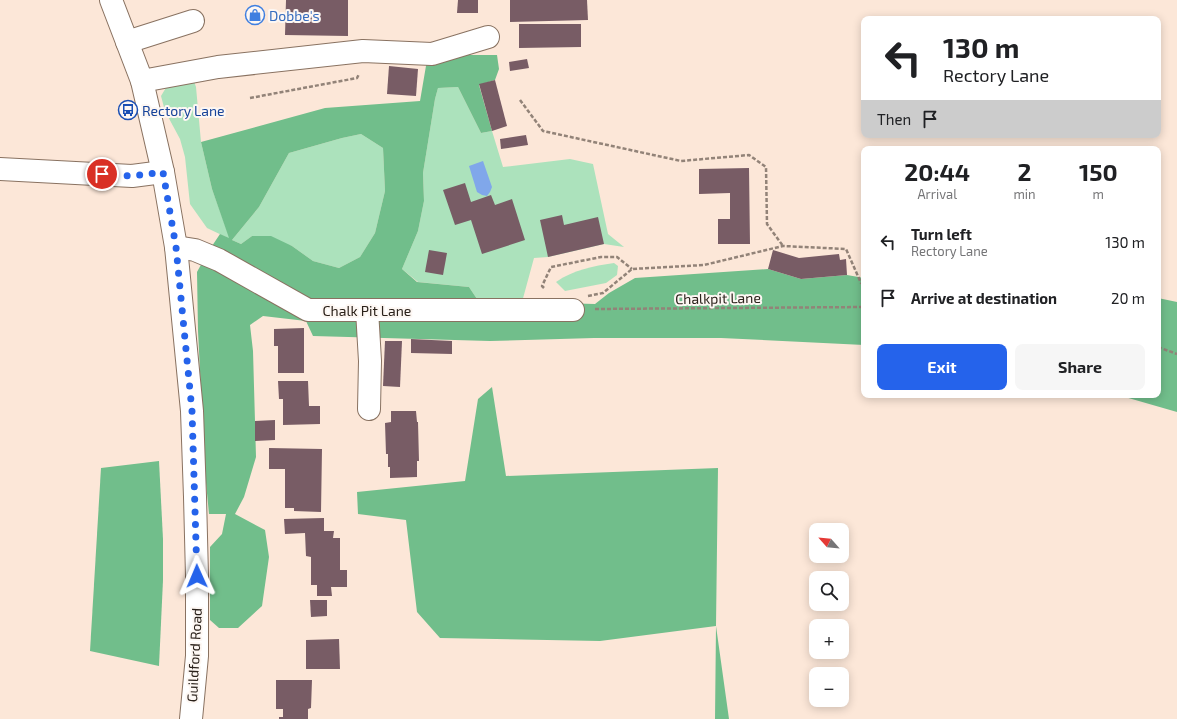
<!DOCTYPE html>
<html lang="en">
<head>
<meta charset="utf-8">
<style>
	body { margin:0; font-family:"Exo 2",sans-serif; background:#f6f6f6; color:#202124; height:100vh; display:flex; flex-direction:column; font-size:15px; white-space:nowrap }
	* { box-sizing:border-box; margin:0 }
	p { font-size:13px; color:#757577 }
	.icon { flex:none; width:22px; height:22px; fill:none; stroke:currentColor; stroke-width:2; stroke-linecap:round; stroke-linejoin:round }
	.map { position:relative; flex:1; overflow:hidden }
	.sheet { position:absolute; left:861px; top:146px; width:300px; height:252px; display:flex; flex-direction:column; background:#fff; border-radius:8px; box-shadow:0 2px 10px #0003 }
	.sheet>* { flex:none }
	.hud { position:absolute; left:861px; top:16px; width:300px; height:122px; border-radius:8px; box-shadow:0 2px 10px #0003; background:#fff; color:#202124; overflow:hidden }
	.needle { width:26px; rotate:297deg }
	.fabs { position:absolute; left:809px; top:523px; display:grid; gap:8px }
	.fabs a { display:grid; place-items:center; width:40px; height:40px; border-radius:8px; background:#fff; box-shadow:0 2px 10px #0003; font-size:20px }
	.pin { position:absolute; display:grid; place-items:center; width:34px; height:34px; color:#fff; margin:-17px; border:2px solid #fff; border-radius:50%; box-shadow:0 1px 4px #0007 }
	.me { position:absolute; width:44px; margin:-22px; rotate:359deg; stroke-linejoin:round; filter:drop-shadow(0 0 3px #0008) }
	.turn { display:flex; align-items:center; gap:14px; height:84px; padding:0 16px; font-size:18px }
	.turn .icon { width:52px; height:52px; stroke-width:2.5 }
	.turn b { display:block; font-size:28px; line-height:34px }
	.then { display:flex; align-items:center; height:38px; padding:0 16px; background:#0003; gap:8px; font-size:15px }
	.eta { display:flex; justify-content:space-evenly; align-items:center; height:68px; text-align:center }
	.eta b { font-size:24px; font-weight:700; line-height:28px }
	.primary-button { display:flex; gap:8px; margin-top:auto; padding:8px 16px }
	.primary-button a { flex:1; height:46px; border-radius:8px; background:#2563eb; color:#fff; font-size:16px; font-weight:700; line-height:46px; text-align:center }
	.primary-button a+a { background:#f6f6f6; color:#202124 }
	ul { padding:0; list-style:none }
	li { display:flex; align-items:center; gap:12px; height:56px; padding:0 16px }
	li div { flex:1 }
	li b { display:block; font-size:15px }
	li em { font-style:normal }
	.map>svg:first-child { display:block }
	.green { fill:#ace2bc }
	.forest { fill:#71be8b; fill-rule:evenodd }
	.water { fill:#80a7ea }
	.building { fill:#785c65 }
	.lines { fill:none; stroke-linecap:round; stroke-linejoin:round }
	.minor-casing { stroke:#897261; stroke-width:24 }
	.major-casing { stroke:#897261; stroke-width:24 }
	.path { stroke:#928378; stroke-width:2.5; stroke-dasharray:4 2; stroke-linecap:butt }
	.minor { stroke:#fff; stroke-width:22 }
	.major { stroke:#fff; stroke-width:22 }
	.route { stroke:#2563eb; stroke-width:7; stroke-dasharray:0 12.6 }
	.labels { text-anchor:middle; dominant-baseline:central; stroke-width:4; stroke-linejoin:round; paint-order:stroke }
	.shop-label { font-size:14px; fill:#366cbe; stroke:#fdf7f3; text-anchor:start }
	.transit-label { font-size:14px; fill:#164399; stroke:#fdf7f3; text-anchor:start }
	.street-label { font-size:14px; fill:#2a211a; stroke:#fdf7f3 }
</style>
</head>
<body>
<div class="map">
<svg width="1177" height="719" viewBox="0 0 1177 719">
	<rect width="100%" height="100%" fill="#fce7d8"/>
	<!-- green -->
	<g class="green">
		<path d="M194,81L196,87L201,142L212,189L230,239L207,228L190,204L185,157L180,139L165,111L161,96L167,86Z"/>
		<path d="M458,87L481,133L492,131L503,167L570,159L593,164L608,234L624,247L604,244L548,257L534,258L522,302H479L469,287L418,282L402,269L418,231L424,201L423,173L435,99L438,88Z"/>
		<path d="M361,134L383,148L385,191L375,233L360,257L339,268L313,261L292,246L252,236L241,244L232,240L259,207L289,153L342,138Z"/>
		<path d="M614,263L618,266L617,275L606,283L565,291L556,282C573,270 593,266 614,263Z"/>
	</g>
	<!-- forest -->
	<g class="forest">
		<path d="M454,55H497L499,69L495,80L479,85L492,131L481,133L458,87L438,88L435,99L423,173L424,201L418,231L402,269L417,282L469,287L479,302H522L595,304L609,293L635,278L768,269L801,279L847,275L864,278V345L721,338H594L490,341L313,336L306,321L263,316L250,325L253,351L256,457L244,497L235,514L265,530L269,557L262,606L238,628H219L210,620V547L222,534L226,514H209L205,472L198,331L197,272L208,252L220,234L229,238L212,189L201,142L325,108L420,101L427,60ZM361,134L383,148L385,191L375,233L360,257L339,268L313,261L292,246L271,236H252L241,244L232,240L259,207L289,153L342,138Z"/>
		<path d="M1158,298L1177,302V412L1118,395H1158Z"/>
		<path d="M492,387L506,476L718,468L716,626L729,719H715L716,626L600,641L440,638L417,612L406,520L358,514L357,492L465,481L478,399Z"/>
		<path d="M159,461L163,539V580L159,666L90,651L101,468Z"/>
	</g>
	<!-- water -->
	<path class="water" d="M483,161L492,187L490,192L487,196L482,195L477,192L469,166Z"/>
	<!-- building -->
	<g class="building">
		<path d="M286,0H348V36L285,35Z"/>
		<path d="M458,0H478V13H457Z"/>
		<path d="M510,0H587L588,20L510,22Z"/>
		<path d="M519,24H581V47L519,48Z"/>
		<path d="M527,59L529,68L510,71L509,62Z"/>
		<path d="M389,66L418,69L416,96L387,94Z"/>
		<path d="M495,80L507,126L492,131L479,84Z"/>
		<path d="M526,135L528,145L501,149L500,139Z"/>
		<path d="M749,168L750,244H718V219H730V193L699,194V169Z"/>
		<path d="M465,183L471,202L491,195L495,205L512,199L525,240L482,254L471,220L455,225L443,190Z"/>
		<path d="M562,215L564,225L598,217L604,244L548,257L540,220Z"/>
		<path d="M429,250L447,253L443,275L425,272Z"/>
		<path d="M773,250L799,258L839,254L840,260L846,259L847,275L801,279L768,269Z"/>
		<path d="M304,328V373H278V346H274V329Z"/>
		<path d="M411,339L452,341V354L411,353Z"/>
		<path d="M385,341H402L400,387L383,386Z"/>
		<path d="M278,381H308L309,406H320V424L283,425V399H279Z"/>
		<path d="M391,411H416L417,422H418L419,461H417V477L390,478V467H388V454H386L385,423L391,422Z"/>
		<path d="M275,420V440L255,441V421Z"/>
		<path d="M269,448L322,449L321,512L294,511V508H285V469H269Z"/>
		<path d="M324,518V531H334L333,538H340V570H347V587H331L332,596H317V585H311V557L306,556L305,533L285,534L284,519Z"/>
		<path d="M310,600H327V616L311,617Z"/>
		<path d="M339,639L340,669H306V640Z"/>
		<path d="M276,680H312L311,708L308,709V719H279V717H283V709H276Z"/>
	</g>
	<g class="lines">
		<!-- minor casing -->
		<g class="minor-casing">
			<g id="minor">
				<path d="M127,42L193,21"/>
				<path d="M142,81L218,67L363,51L432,54L488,37"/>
				<path d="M0,169L132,176L163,172"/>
				<path d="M176,247L195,250L219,260L308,310H573"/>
				<path d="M367,310L370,361L369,409"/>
			</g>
		</g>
		<!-- major casing -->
		<g class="major-casing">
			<path id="major" d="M111,0L142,81L163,172L176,247L192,411L195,497L197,576V656L191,719"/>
		</g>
		<!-- path -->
		<g class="path">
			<path d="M250,98L357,78L359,74"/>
			<path d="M520,100L543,131L681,161L749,155L766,167L767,224L783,246"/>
			<path d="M544,288L542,286L551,267L601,257H617L632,269"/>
			<path d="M588,296L603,293L632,269L704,265L783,246L846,249L861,283H864"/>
			<path d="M595,309L864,307"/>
			<path d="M1158,347L1177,354"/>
		</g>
		<!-- minor -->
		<use href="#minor" class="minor"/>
		<!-- major -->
		<use href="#major" class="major"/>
	</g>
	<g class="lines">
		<!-- route -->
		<path class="route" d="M102,174L132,176L163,172L176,247L192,411L197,576"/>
	</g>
	<!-- icons -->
	<defs>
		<g id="shop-ring" transform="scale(1)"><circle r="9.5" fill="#fdf7f3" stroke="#3f7fe0" stroke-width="1.5"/><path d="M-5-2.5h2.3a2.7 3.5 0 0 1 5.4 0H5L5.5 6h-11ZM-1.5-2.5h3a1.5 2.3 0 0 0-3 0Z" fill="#3f7fe0"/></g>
		<g id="bus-ring" transform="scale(1)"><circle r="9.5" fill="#fdf7f3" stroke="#1a4fb4" stroke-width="1.5"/><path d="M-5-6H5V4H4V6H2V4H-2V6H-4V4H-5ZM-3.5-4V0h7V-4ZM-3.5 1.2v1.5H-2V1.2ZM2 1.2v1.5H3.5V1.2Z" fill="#1a4fb4"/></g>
	</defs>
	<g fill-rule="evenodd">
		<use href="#shop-ring" x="255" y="15"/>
		<use href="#bus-ring" x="128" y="110"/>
	</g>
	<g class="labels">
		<!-- shop labels -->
		<g class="shop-label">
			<text x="269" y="15">Dobbe's</text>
		</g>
		<!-- transit labels -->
		<g class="transit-label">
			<text x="142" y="110">Rectory Lane</text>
		</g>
		<!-- street labels -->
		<g class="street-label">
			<text transform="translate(718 298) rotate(-1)">Chalkpit Lane</text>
			<text x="367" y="310">Chalk Pit Lane</text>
			<text transform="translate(194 655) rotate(-87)">Guildford Road</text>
		</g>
	</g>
</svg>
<div class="fabs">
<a><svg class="needle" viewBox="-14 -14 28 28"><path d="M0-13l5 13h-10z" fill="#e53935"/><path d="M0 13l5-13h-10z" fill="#757577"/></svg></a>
<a><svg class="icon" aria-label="search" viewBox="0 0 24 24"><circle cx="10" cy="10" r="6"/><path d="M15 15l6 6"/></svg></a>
<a>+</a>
<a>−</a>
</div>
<div class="pin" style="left:102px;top:174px;background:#d93025"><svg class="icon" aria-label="arrive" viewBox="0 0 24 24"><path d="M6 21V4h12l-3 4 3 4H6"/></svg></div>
<svg class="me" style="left:197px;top:576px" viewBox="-20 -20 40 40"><path d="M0-17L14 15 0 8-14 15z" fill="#2563eb" stroke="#fff" stroke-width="4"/></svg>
<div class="hud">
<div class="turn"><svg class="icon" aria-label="left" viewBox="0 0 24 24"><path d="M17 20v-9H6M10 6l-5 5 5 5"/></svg><div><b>130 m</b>Rectory Lane</div></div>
<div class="then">Then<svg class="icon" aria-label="arrive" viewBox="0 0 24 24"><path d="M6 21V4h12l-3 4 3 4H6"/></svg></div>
</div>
<section class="sheet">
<div class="eta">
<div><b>20:44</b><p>Arrival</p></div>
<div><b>2</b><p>min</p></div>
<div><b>150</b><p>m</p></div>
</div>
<ul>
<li><svg class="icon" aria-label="left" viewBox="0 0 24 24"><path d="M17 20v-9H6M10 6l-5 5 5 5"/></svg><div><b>Turn left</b><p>Rectory Lane</p></div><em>130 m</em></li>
<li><svg class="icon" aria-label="arrive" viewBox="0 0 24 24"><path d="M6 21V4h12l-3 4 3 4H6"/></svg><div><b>Arrive at destination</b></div><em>20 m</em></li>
</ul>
<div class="primary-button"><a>Exit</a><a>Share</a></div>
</section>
</div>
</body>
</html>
